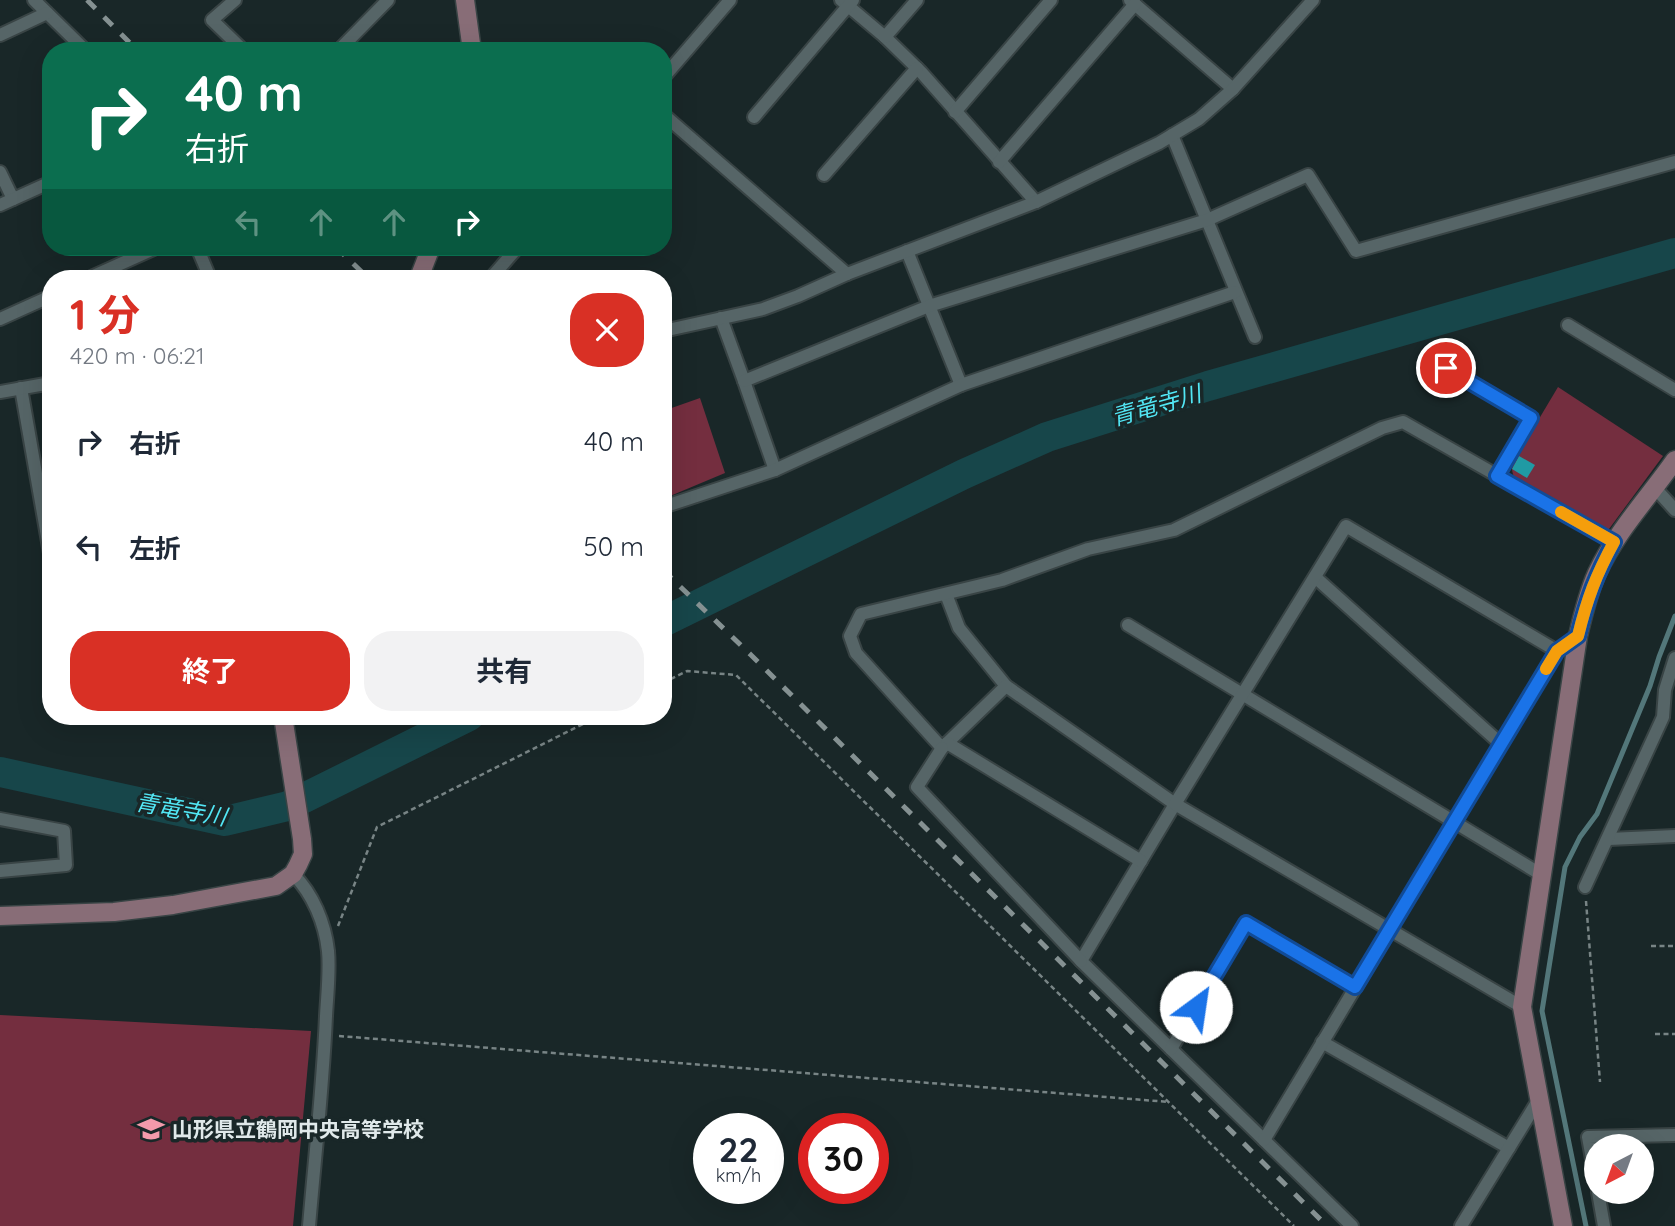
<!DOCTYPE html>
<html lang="ja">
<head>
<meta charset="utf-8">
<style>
	body { margin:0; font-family:Quicksand,"Noto Sans JP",sans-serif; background:#f2f2f3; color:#1f2937; height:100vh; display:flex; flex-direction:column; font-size:26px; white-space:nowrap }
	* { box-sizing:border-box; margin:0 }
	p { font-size:23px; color:#747a83 }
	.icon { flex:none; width:38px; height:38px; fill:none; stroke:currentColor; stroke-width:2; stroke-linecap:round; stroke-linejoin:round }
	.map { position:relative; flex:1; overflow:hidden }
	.drawer { position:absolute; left:42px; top:270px; width:630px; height:455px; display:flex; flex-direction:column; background:#fff; border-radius:28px; box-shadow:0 7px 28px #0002 }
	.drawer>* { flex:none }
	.guide { position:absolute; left:42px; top:42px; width:630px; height:214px; border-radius:28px; box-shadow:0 7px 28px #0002; background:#0b6e4f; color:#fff; overflow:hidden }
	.needle { width:46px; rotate:221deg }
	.tools { position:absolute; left:1584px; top:1134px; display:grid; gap:14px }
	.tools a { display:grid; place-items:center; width:70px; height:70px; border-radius:50%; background:#fff; box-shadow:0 7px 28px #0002; font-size:35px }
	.speed { position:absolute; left:693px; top:1113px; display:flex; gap:14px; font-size:35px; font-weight:700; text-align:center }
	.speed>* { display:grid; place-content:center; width:91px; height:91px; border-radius:50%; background:#fff; box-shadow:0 7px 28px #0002; line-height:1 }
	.speed small { font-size:18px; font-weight:400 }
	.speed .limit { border:10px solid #d22; background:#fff; color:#111 }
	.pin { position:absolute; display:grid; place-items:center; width:60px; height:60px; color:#fff; margin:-30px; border:4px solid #fff; border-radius:50%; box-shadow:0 2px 7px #0007 }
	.me { position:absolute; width:77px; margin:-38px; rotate:31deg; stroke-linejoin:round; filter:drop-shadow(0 0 5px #0008) }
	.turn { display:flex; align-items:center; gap:24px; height:147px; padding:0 28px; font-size:32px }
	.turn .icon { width:91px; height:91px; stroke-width:2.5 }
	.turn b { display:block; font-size:49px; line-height:60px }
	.lanes { display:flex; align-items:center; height:66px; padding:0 28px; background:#0003; justify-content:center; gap:35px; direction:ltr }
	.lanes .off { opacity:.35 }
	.round { display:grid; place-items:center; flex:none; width:74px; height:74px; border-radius:28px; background:#f2f2f3 }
	.head { display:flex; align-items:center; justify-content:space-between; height:119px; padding:0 28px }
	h1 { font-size:42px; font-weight:700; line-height:52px; color:#d93025 }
	.action { display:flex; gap:14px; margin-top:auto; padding:14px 28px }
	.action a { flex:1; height:80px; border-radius:28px; background:#d93025; color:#fff; font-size:28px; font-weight:700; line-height:80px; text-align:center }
	.action a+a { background:#f2f2f3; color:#1f2937 }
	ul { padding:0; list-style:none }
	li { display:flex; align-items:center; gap:21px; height:105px; padding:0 28px }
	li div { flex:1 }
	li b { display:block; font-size:26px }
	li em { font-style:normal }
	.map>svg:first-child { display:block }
	.green { fill:#742e3f }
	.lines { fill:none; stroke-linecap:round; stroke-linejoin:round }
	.stream { stroke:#53777a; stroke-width:5 }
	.river { stroke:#17464a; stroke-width:30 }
	.building { fill:#209aa4 }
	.street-casing { stroke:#394445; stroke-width:16 }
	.secondary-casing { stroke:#394445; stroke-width:21 }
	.path { stroke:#788485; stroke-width:2.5; stroke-dasharray:5 3.5; stroke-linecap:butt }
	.street { stroke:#566567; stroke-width:12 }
	.secondary { stroke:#886d77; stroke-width:18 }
	.rail { stroke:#859192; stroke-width:5; stroke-dasharray:12 12; stroke-linecap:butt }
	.route-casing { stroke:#114b97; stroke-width:18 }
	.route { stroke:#1a73e8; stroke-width:12 }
	.slow { stroke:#f59e0b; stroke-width:12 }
	.labels { text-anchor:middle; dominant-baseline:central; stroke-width:7; stroke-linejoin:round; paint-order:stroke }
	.poi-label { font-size:21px; font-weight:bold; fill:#e0e9ea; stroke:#192728; text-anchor:start }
	.water-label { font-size:23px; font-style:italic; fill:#52e6f4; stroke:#192728 }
</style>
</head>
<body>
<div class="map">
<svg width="1675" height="1226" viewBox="0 0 1675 1226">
	<rect width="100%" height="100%" fill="#192728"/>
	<!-- green -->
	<g class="green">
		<path d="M1558,387L1663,456L1609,529L1601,531L1516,480C1511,472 1511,468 1515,459Z"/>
		<path d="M700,398L725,473L663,499V411Z"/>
		<path d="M0,1015L311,1031L293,1226H0Z"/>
	</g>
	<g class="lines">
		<!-- stream -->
		<path class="stream" d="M1586,1226L1542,1011L1565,867L1580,837L1597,814L1650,686L1659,657L1675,616"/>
		<!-- river -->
		<g class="river">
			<path d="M663,622L964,474L1047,437L1208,386L1675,253"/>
			<path d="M0,772L225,821L288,806L469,716"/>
		</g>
	</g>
	<!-- building -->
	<path class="building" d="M1519,456L1535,465L1527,478L1512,469Z"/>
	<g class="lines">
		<!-- street casing -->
		<g class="street-casing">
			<g id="street">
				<path d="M34,0L86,51"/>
				<path d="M235,0L212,20L244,51"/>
				<path d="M841,0L885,37L921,72L1036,202"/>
				<path d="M1130,0L1233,89"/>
				<path d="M0,35L47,13"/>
				<path d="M885,37L917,0"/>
				<path d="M338,51L388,0"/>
				<path d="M663,78L730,0"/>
				<path d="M955,112L1051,0"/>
				<path d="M663,114L847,274"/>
				<path d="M754,117L853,0"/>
				<path d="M1172,135L1255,337"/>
				<path d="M999,162L1135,4"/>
				<path d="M0,172L13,199"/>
				<path d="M824,175L917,68"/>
				<path d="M0,205L51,182"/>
				<path d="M197,247L210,278"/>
				<path d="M907,251L961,385"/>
				<path d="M89,278L158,247"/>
				<path d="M491,278L518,247"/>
				<path d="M721,318L744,381L775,470"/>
				<path d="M0,319L51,296"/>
				<path d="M1568,325L1675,390"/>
				<path d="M663,331L763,309L798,296L847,274L1036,202L1159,143L1199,119L1233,89L1313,0"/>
				<path d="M1446,368L1531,418L1497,476"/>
				<path d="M744,381L929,306L1207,220L1308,175L1356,251L1675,162"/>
				<path d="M21,388L51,559"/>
				<path d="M0,392L51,383"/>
				<path d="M1655,488L1675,510"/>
				<path d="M663,507L775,470L961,385L1235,292"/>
				<path d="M1315,577L1501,744"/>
				<path d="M946,594L959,628L1006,686L1175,804L1081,961L1352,1226"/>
				<path d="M1128,625L1542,875"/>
				<path d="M1006,686L942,748L856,653L850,636L861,614L1002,580L1088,549L1174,530L1382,428L1403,422L1614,542"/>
				<path d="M78,716V717L87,716"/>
				<path d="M947,743L1141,861"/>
				<path d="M942,748L917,787L1081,961"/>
				<path d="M0,819L64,831L66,865L0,871"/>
				<path d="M1609,839L1675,836"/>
				<path d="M293,874C313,894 325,923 328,951C330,971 327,996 326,1016C323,1086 315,1156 309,1226"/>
				<path d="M1585,887L1663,717L1665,690L1675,658"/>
				<path d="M1522,1007L1175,804L1346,526L1557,651L1578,636"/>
				<path d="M1322,1042L1509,1148"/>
				<path d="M1171,1049L1246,923L1355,987"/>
				<path d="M1264,1140L1557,651"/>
				<path d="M1596,1181L1588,1137L1675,1135"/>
				<path d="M1598,1192L1604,1226"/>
				<path d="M1461,1226L1539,1099"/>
			</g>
		</g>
		<!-- secondary casing -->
		<g class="secondary-casing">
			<g id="secondary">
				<path d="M465,0L472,51"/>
				<path d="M419,278L431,247"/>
				<path d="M0,916L114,912L173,905L276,886L293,874L298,865L303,854L302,839L283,716"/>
				<path d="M1563,1226L1522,1007L1578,636C1583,614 1588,593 1597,573C1616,532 1649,497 1675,460"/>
			</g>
		</g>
		<!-- path -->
		<g class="path">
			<path d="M663,683L687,671L736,675L1294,1226"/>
			<path d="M1586,901L1600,1082"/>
			<path d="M338,926L377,827L599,716"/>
			<path d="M1651,946H1675"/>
			<path d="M1655,1034H1675"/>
			<path d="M339,1036L1169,1102"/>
		</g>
		<!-- street -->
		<use href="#street" class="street"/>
		<!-- secondary -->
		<use href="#secondary" class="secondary"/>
		<!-- rail -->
		<g class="rail">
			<path d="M87,0L138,51"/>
			<path d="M336,247L368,278"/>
			<path d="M663,570L751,655L1327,1226"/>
		</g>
	</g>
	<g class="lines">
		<!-- route casing -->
		<g class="route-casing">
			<path id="route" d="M1196,1007L1246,923L1355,987L1557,651L1578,636C1587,599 1596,575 1614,542L1497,476L1531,418L1446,368"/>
		</g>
		<!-- route -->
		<use href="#route" class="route"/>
		<!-- slow -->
		<path class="slow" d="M1546,669L1557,651L1578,636C1587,599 1596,575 1614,542L1561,512"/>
	</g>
	<!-- icons -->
	<defs>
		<g id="school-bare" transform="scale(2.1)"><path d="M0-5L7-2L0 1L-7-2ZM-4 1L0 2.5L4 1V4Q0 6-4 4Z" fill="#f39aab" stroke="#192728" stroke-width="2.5" paint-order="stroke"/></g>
	</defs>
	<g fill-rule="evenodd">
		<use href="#school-bare" x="151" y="1129"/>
	</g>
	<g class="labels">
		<!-- poi labels -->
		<g class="poi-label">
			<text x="172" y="1129">山形県立鶴岡中央高等学校</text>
		</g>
		<!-- water labels -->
		<g class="water-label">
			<text transform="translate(1156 405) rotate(-16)">青竜寺川</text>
			<text transform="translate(181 809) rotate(10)">青竜寺川</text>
		</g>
	</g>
</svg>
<div class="tools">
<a><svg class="needle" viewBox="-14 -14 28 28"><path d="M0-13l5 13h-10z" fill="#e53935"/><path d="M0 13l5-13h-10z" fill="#747a83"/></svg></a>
</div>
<div class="speed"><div>22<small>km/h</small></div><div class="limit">30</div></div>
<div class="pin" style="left:1446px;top:368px;background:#d93025"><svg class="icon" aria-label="arrive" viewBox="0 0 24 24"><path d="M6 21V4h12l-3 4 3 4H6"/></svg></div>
<svg class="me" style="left:1196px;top:1007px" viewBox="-20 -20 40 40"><circle r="19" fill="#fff"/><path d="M0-13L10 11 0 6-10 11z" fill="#1a73e8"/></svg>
<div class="guide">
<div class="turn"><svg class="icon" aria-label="right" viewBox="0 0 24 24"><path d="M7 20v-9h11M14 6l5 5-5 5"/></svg><div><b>40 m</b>右折</div></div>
<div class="lanes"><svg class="icon off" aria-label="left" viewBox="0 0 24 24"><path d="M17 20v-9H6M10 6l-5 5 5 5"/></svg><svg class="icon off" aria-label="ahead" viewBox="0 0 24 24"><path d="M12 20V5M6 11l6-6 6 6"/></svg><svg class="icon off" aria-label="ahead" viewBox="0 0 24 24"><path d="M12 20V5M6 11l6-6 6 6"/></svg><svg class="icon" aria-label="right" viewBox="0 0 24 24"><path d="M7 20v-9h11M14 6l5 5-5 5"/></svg></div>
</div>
<section class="drawer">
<div class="head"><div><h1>1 分</h1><p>420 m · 06:21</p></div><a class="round" style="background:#d93025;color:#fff"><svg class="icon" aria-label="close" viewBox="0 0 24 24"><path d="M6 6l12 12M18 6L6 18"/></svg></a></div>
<ul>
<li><svg class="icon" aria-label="right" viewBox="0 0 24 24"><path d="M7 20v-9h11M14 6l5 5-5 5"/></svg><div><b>右折</b></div><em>40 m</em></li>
<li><svg class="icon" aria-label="left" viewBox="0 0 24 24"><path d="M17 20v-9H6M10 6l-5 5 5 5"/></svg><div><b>左折</b></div><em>50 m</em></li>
</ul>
<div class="action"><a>終了</a><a>共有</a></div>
</section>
</div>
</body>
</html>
